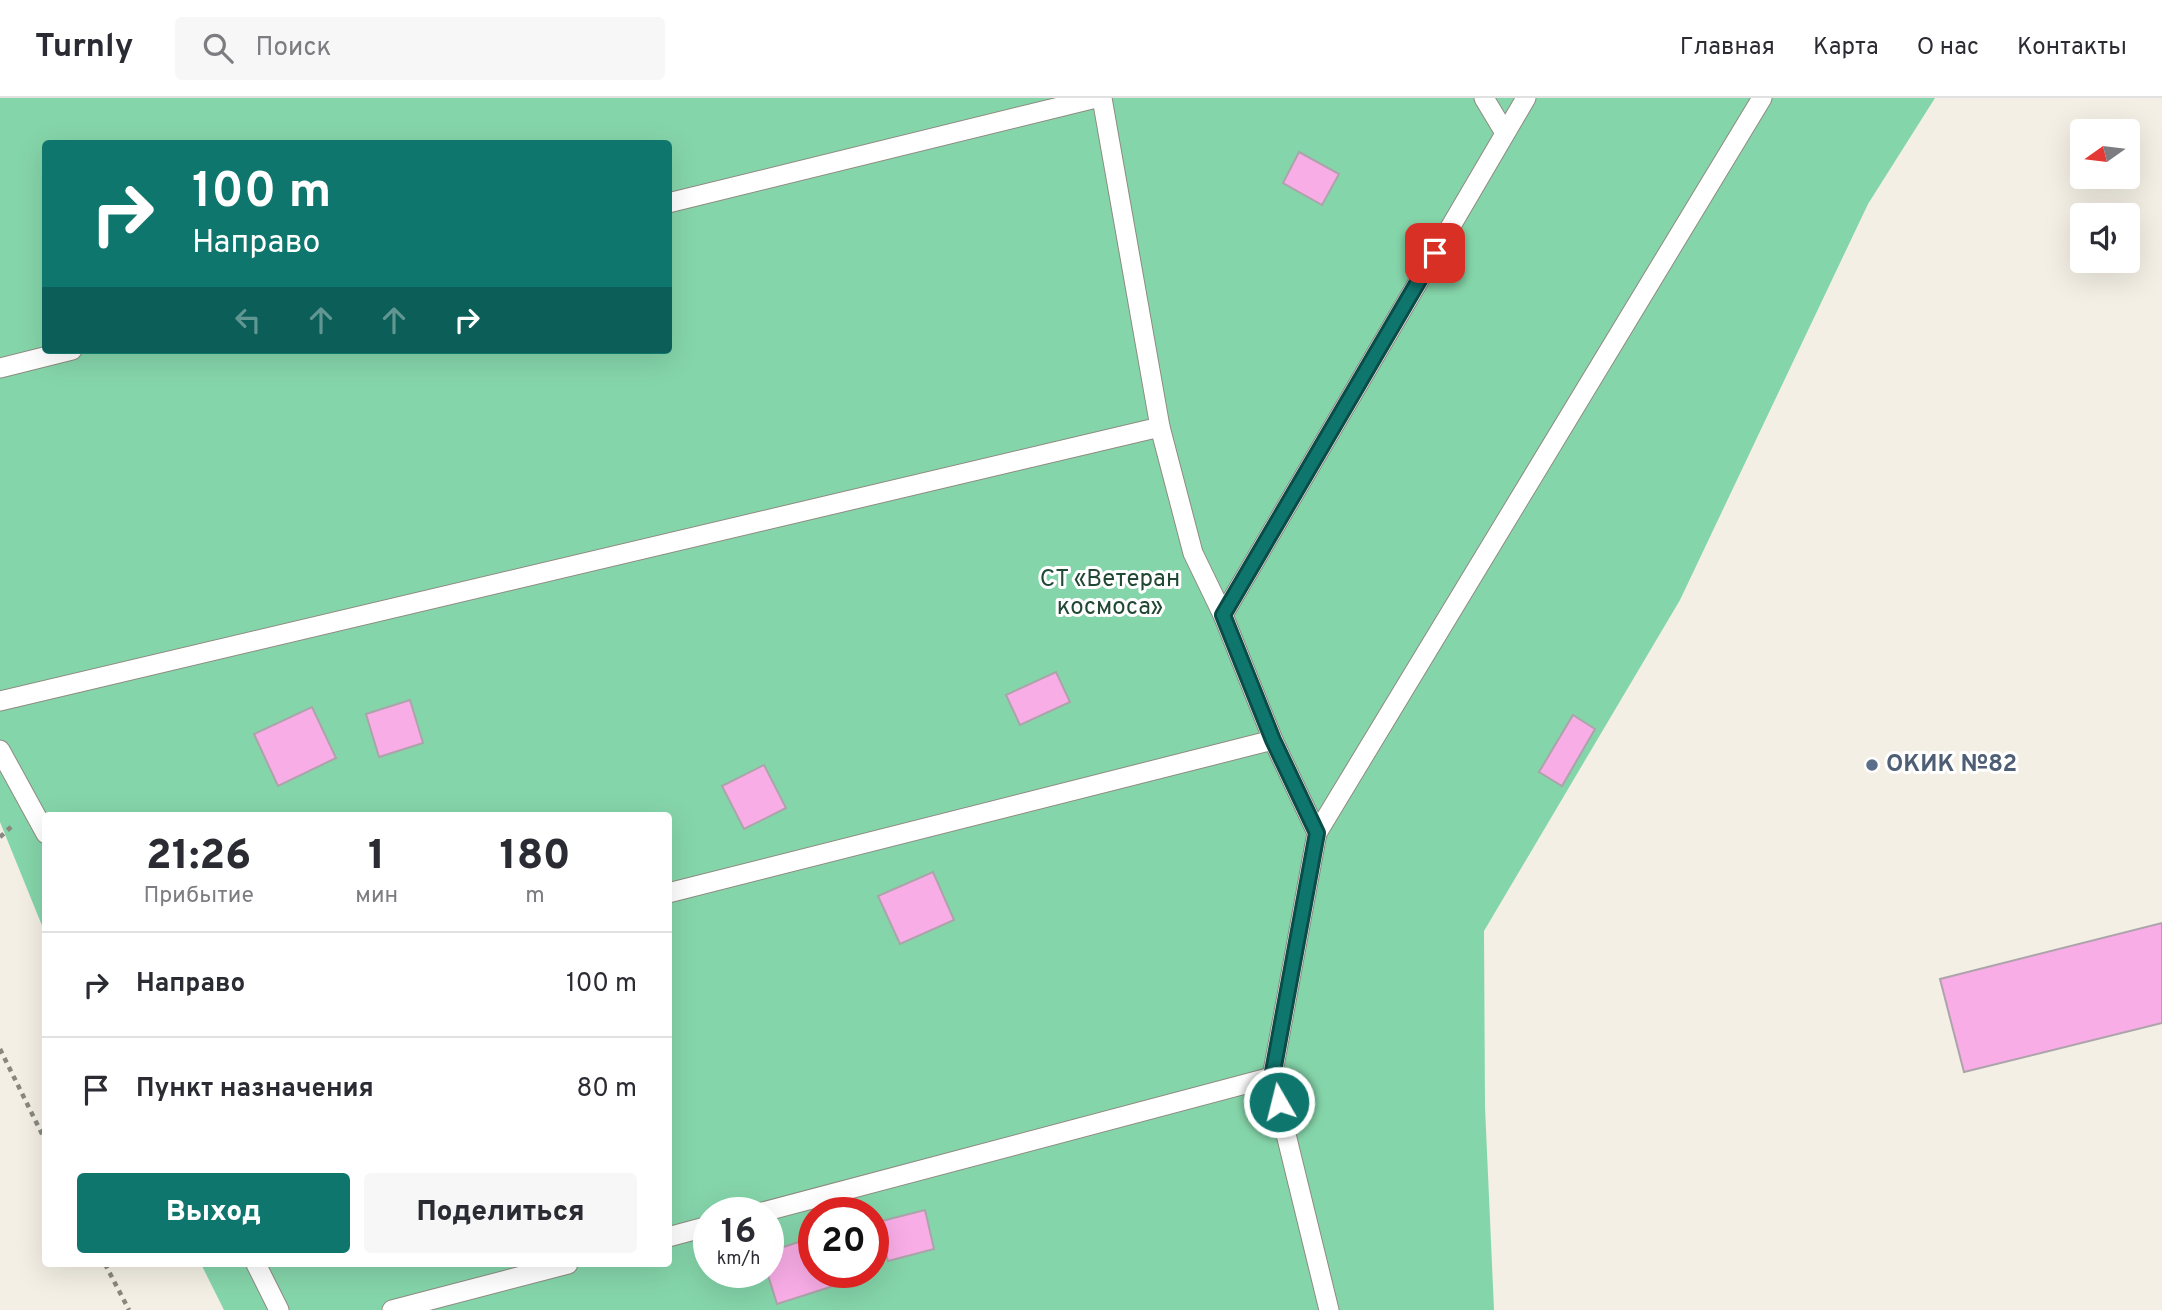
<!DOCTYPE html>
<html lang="ru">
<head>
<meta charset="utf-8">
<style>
	body { margin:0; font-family:Overpass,sans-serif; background:#f7f7f7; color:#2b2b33; height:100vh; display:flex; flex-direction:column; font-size:26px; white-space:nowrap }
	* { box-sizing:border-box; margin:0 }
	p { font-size:23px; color:#7c7c81 }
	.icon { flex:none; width:38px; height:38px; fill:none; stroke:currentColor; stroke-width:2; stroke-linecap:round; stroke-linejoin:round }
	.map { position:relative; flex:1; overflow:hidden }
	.side { position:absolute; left:42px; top:714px; width:630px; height:455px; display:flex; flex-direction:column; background:#fff; border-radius:7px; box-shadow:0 7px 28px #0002 }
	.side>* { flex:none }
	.top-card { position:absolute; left:42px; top:42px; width:630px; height:214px; border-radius:7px; box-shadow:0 7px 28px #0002; background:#0f766e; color:#fff; overflow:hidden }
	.needle { width:46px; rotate:256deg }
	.tools { position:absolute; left:2070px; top:21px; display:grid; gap:14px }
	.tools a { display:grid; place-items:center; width:70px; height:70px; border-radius:7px; background:#fff; box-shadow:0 7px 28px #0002; font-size:35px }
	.speed { position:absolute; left:693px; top:1099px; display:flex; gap:14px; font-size:35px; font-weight:700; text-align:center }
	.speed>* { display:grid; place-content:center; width:91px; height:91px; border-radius:50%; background:#fff; box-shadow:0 7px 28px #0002; line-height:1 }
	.speed small { font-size:18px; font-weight:400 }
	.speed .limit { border:10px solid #d22; background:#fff; color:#111 }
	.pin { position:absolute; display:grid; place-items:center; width:60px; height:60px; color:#fff; margin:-30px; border-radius:14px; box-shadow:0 4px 10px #0006 }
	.me { position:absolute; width:77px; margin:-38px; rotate:352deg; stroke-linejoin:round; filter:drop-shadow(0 0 5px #0008) }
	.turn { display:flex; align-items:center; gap:24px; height:147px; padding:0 35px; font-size:32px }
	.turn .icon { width:91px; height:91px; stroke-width:2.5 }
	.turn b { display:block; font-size:49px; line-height:60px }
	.lanes { display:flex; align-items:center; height:66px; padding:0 35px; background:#0003; justify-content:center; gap:35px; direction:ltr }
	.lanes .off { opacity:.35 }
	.eta { display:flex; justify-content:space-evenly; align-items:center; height:119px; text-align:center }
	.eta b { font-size:42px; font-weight:800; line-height:49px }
	.button { display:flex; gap:14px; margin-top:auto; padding:14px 35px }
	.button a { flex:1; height:80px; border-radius:7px; background:#0f766e; color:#fff; font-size:28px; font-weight:800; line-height:80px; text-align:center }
	.button a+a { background:#f7f7f7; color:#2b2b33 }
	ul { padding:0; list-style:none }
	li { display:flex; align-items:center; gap:21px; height:105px; padding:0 35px; border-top:2px solid #e1e1e2 }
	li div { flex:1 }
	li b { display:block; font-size:26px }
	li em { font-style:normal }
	header { display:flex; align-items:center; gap:42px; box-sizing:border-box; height:98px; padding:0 35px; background:#fff; border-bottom:2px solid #e1e1e2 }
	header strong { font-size:33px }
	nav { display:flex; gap:38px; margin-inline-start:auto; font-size:24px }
	.search { width:490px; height:63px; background:#f7f7f7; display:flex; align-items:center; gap:18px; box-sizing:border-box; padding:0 24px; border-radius:7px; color:#7c7c81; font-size:26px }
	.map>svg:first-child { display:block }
	.green { fill:#85d5aa; fill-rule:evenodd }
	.building { fill:#f9ade7; stroke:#ada3aa; stroke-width:2 }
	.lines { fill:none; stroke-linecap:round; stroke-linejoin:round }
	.service-casing { stroke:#8e8b81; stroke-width:21 }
	.path { stroke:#89877f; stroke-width:4.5; stroke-dasharray:5 5; stroke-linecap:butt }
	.service { stroke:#fff; stroke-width:19 }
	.route-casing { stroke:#0a4d48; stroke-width:18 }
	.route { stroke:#0f766e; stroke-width:12 }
	.service-dot { fill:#5c6f8a; stroke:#fff; stroke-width:2.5 }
	.labels { text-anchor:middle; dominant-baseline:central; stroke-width:6; stroke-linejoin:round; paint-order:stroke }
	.park-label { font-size:24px; fill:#204833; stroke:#fff }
	.service-label { font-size:24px; font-weight:bold; fill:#4e5e75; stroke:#fff; text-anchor:start }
</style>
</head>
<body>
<header>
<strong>Turnly</strong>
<div class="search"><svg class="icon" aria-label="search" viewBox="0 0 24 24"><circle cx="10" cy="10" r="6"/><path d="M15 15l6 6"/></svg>Поиск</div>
<nav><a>Главная</a><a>Карта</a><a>О нас</a><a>Контакты</a></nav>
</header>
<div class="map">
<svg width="2162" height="1212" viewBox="0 0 2162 1212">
	<rect width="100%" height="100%" fill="#f3efe4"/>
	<!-- green -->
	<path class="green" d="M0,0H1935L1868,106L1680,502L1484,833L1485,1009L1494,1212H224L201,1166H668V718H46L45,835L0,724ZM46,46H668V252H46ZM709,1115H768V1174H709ZM814,1115H873V1174H814Z"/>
	<!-- building -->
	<g class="building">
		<path d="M1299,54L1339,76L1322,107L1283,85Z"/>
		<path d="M1056,574L1070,604L1020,627L1006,597Z"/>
		<path d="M410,602L423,645L379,659L366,616Z"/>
		<path d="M312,609L336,660L278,688L254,636Z"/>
		<path d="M1573,617L1595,631L1562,688L1539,674Z"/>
		<path d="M764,667L786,710L744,731L722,688Z"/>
		<path d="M933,774L954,822L900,846L878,798Z"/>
		<path d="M2162,825V925L1964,974L1940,881Z"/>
		<path d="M925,1112L934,1151L888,1163L878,1124Z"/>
		<path d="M814,1139V1174H846L849,1183L777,1206L767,1174L768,1154Z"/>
	</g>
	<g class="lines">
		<!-- service casing -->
		<g class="service-casing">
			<g id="service">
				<path d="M1102,0L1160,329L1193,455L1223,517L1273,642"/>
				<path d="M1484,0L1505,35"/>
				<path d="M668,105L1096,0"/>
				<path d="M0,270L72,252"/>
				<path d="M1223,517L1526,0"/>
				<path d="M0,603L1160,329"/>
				<path d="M0,652L46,736"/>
				<path d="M668,795L1273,642L1317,735"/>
				<path d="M759,1115L1272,979"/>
				<path d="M668,1139L709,1128"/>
				<path d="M256,1166L279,1212"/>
				<path d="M392,1212L568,1166"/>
				<path d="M1329,1212L1272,979L1317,735L1762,0"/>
			</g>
		</g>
		<!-- path -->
		<g class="path">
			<path d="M0,739L12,728"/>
			<path d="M0,951L46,1044"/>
			<path d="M105,1166L129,1212"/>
		</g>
		<!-- service -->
		<use href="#service" class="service"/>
	</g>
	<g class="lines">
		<!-- route casing -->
		<g class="route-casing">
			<path id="route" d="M1279,1004L1272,979L1317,735L1273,642L1223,517L1435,155"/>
		</g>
		<!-- route -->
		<use href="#route" class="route"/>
	</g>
	<!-- markers -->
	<circle class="service-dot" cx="1872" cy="667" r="7"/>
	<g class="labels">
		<!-- park labels -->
		<g class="park-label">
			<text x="1110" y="482">СТ «Ветеран<tspan x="1110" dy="28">космоса»</tspan></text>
		</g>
		<!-- service labels -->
		<g class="service-label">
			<text x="1886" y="667">ОКИК №82</text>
		</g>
	</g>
</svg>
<div class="tools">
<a><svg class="needle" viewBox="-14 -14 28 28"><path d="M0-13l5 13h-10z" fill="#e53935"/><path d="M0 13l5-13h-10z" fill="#7c7c81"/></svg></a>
<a><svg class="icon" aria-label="sound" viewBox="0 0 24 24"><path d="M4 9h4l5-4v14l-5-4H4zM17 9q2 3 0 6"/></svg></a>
</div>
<div class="speed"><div>16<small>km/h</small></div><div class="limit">20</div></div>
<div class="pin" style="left:1435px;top:155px;background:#d93025"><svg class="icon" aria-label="arrive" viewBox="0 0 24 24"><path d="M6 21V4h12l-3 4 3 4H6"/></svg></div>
<svg class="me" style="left:1279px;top:1004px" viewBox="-20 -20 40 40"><circle r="17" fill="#0f766e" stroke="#fff" stroke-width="3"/><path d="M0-11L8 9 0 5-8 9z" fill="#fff"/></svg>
<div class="top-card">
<div class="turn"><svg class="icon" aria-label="right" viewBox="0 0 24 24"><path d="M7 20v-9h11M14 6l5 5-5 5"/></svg><div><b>100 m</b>Направо</div></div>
<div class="lanes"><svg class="icon off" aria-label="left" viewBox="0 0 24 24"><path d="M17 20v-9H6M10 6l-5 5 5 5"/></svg><svg class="icon off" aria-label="ahead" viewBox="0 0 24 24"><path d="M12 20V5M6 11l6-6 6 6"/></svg><svg class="icon off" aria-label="ahead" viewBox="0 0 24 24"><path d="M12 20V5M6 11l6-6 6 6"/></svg><svg class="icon" aria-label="right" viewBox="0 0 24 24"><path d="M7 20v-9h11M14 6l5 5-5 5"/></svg></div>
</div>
<section class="side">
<div class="eta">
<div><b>21:26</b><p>Прибытие</p></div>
<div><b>1</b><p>мин</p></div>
<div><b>180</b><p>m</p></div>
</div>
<ul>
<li><svg class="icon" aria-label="right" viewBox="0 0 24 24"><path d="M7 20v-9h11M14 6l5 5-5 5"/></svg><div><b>Направо</b></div><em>100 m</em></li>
<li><svg class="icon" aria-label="arrive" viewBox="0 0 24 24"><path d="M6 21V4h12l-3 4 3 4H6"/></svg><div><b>Пункт назначения</b></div><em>80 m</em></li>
</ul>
<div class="button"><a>Выход</a><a>Поделиться</a></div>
</section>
</div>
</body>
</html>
